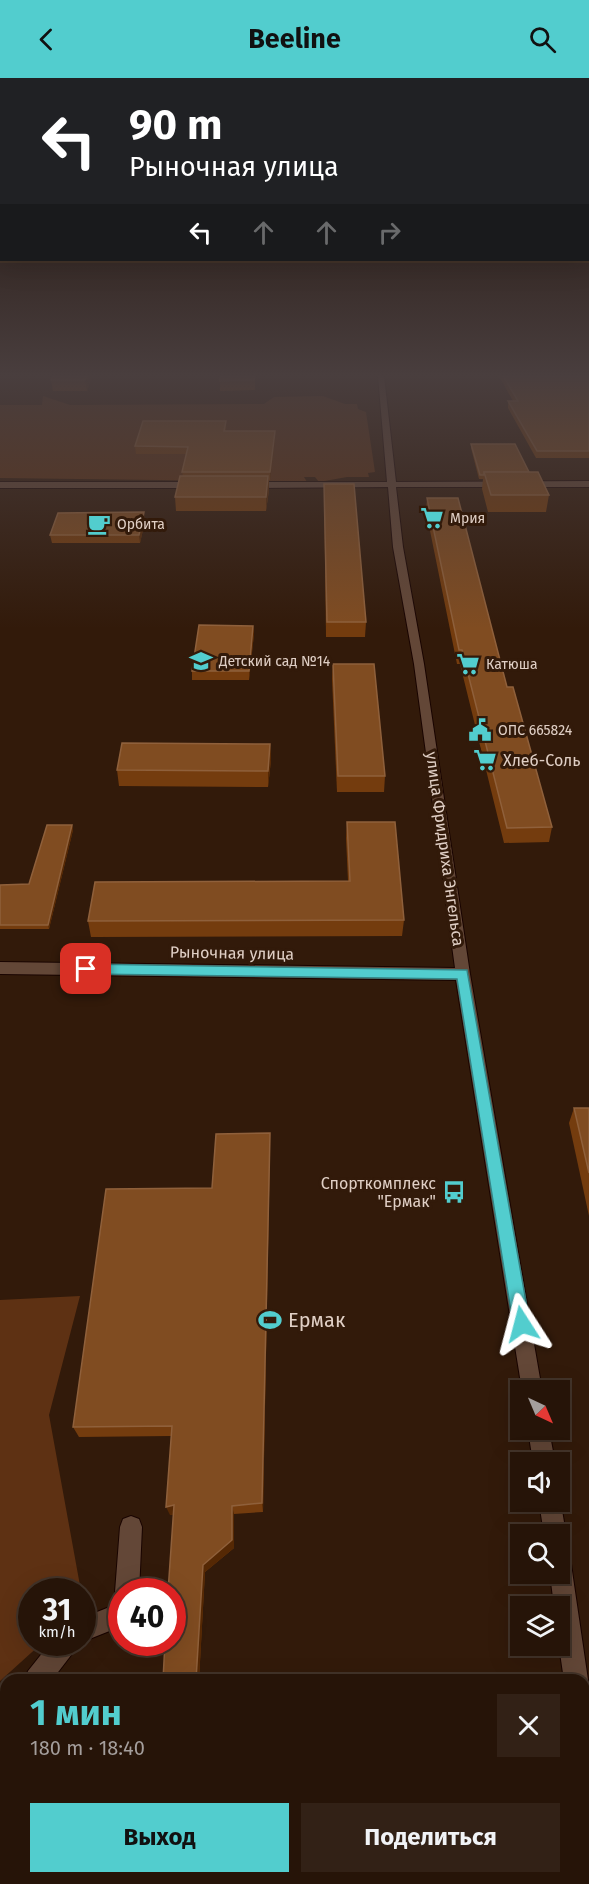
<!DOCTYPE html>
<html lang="ru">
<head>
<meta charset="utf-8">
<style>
	body { margin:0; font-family:"Fira Sans",sans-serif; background:#322116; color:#f1f3f6; height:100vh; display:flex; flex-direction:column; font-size:22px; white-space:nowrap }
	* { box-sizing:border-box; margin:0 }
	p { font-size:20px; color:#a49e9c }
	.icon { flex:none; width:33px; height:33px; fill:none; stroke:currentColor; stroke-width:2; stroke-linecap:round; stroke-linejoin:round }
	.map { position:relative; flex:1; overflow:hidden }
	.sheet { position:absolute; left:0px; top:1596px; width:590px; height:210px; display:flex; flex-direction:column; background:#261408; border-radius:18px 18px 0 0; box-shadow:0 6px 24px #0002,0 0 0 2px #423329 }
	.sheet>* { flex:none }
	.guide { position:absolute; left:0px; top:0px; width:590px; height:183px; box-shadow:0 6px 24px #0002,0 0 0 2px #423329; background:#202124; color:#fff; overflow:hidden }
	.needle { width:39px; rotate:136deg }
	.tools { position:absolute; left:510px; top:1302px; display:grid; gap:12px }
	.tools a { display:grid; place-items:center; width:60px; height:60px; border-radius:0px; background:#261408; box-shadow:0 6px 24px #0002,0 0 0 2px #423329; font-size:30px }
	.speed { position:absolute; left:18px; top:1500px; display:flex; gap:12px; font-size:30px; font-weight:700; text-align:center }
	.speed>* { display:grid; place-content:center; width:78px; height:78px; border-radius:50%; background:#261408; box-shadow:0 6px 24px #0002,0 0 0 2px #423329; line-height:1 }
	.speed small { font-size:15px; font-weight:400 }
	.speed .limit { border:9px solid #d22; background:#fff; color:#111 }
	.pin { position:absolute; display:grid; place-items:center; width:51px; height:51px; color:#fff; margin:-26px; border-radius:12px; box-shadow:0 3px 9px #0006 }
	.me { position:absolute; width:66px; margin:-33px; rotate:351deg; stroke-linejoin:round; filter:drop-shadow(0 0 4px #0008) }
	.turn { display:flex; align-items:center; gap:21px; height:126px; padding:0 30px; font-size:27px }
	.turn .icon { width:78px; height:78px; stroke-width:2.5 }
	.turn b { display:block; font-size:42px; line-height:51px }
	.lanes { display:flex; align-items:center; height:57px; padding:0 30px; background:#0003; justify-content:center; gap:30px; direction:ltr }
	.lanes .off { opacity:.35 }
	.round { display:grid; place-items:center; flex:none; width:63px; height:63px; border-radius:0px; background:#322116 }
	.head { display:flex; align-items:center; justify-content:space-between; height:102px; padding:0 30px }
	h1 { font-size:36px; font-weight:700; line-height:45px; color:#52cdce }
	.action { display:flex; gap:12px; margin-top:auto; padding:12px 30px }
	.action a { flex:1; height:69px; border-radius:0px; background:#52cdce; color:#111; font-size:24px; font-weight:700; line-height:69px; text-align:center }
	.action a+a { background:#322116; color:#f1f3f6 }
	header { display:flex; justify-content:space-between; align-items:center; height:78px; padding:0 30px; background:#52cdce; color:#111; font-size:27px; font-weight:700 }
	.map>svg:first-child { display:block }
	.green { fill:#5e3113 }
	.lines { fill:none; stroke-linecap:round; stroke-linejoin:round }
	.minor-casing { stroke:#190400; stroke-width:2 }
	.minor { fill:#634737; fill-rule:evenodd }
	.wall { fill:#743c0e }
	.shaded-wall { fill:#552804 }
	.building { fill:#804c21; stroke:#8f603b; stroke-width:1.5 }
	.route { fill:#52cdce; stroke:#358586; stroke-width:1.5 }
	.labels { text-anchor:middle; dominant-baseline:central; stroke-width:6; stroke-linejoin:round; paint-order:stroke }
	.far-poi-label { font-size:14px; fill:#e0cfc5; stroke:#321a0a; text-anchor:start }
	.poi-label { font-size:16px; fill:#e0cfc5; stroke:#321a0a; text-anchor:start }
	.street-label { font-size:16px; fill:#e0cfc5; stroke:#321a0a }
	.near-poi-label { font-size:20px; fill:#e0cfc5; stroke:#321a0a; text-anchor:start }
</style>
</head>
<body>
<header><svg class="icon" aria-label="back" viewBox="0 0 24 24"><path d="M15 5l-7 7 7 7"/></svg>Beeline<svg class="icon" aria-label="search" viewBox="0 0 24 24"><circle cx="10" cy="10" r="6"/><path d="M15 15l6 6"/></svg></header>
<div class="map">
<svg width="589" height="1806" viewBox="0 0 589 1806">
	<rect width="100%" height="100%" fill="#321a0a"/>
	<!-- green -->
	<g class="green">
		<path d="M43,318L70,327L264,326L274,319L323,318L345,326H357L358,331L366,334L375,394L368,395L369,399H347L319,404L315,399H304L307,404L0,400V327H42Z"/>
		<path d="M80,1218L49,1337L81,1513L32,1514V1564L42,1565L0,1603V1222Z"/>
	</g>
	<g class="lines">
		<!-- minor casing -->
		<g class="minor-casing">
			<g id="minor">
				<path d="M378,298H384L396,404L589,403V409H396L403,469L424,586L470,896L542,1312H522L456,902L0,896V884L455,890L414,586L393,469L388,409L250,410L246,407L250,404H387Z"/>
				<path d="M0,404H196L200,407L196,410H0Z"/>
				<path d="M528,1352H549L555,1384H533Z"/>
				<path d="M560,1420L566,1456L563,1464L560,1465V1456H544L539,1424H560Z"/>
				<path d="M131,1438L139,1441L142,1449L139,1514H122V1523L115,1514L120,1449L123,1441Z"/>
				<path d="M560,1475L568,1478L571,1486L588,1602L584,1611V1602H564L559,1568L560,1528H554L550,1496H560Z"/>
				<path d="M122,1524V1548L82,1564V1540Z"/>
				<path d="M51,1564H79L75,1572L52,1602H25L28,1593Z"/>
				<path d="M6,1628V1659L0,1661V1630Z"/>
				<path d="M584,1642L589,1645V1707L584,1705Z"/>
			</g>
		</g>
		<!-- minor -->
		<use href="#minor" class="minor"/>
	</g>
	<!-- wall -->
	<g class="wall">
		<path d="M92,298L87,313H53L51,302Z"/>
		<path d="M220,298H255V312L220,313Z"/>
		<path d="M499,298H589V380H536L508,330V323H513Z"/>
		<path d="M226,343V353L275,361L270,402H269V412L266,433H176L175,419L183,398L182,394L186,376H136L135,368Z"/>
		<path d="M471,366L529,394L549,417L546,434H488L482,411L483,401H479L471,370Z"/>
		<path d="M324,406L366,544L365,559H326Z"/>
		<path d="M427,420L507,609L552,749L549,764L504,765L460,586H457L426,433Z"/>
		<path d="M145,443L140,465H52L50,457Z"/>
		<path d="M253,548L254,556L249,602H192V593Z"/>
		<path d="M333,586L385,698L384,714H337L332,601Z"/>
		<path d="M270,666L271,682L268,709L119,708L117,692Z"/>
		<path d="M347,744L404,842L402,858L91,859L88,843L348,803L346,760Z"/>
		<path d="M72,747L73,752L49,851H0V807L29,806Z"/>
		<path d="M574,1030H589V1138L569,1045Z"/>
		<path d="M270,1070L263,1434L234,1436V1470L205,1494L199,1602H163L174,1436L170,1437L171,1358L79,1359L73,1349L212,1110Z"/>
	</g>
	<!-- shaded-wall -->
	<g class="shaded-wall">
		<path d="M87,298H92L87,313L85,302Z"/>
		<path d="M275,353V361L270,402V394Z"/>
		<path d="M268,398L269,412L266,433V419Z"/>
		<path d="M144,434L145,443L140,465L139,457Z"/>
		<path d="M253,548L254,556L249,602V593Z"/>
		<path d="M270,666L271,682L268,709V693Z"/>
		<path d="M72,747L73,752L49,851L48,847Z"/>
		<path d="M270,1055V1070L263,1434L262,1425Z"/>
		<path d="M174,1427L177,1436L170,1437L166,1429Z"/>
		<path d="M232,1428L234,1436V1470L205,1494L199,1602H196L203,1487Z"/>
	</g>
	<!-- building -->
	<g class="building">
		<path d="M53,298H87L85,302H51Z"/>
		<path d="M220,298H255L254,302L220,303Z"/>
		<path d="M503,298H589V373H537L508,323H518Z"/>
		<path d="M143,343H226L224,353H275L270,394H182L188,369L135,368Z"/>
		<path d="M471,366H515L529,394H484V397H480Z"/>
		<path d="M484,394H538L549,417H491Z"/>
		<path d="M180,398H268L266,419H175Z"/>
		<path d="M324,406H354L366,544H327Z"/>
		<path d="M427,420H458L507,609H513L552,749L507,750L462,572H459Z"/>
		<path d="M144,434L139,457H50L58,435Z"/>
		<path d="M199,547L253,548L249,593H192Z"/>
		<path d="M333,586H374L385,698H338Z"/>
		<path d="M122,665L270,666L268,693L117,692Z"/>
		<path d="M347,744H395L404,842L88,843L95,804L350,803Z"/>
		<path d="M47,747H72L48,847H0V807L29,806Z"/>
		<path d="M574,1030H589V1095Z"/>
		<path d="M270,1055L262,1425L232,1428V1462L203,1487L196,1602H163L165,1564H172V1514H168L174,1427L166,1429L172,1348L73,1349L106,1111L212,1110L216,1056Z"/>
		<path d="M0,1703H6V1800H260V1806H0Z"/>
	</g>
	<!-- sky -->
	<linearGradient id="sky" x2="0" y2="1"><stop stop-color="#1c0e06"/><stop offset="0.54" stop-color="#493e3e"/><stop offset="1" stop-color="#493e3e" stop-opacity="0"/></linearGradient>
	<rect width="589" height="551" fill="url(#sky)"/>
	<!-- route -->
	<path class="route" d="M86,886L467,892L530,1246L528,1252L522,1254L515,1252L513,1246L457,901L86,896L80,891Z"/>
	<!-- icons -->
	<defs>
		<g id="supermarket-bare" transform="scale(1.8)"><path d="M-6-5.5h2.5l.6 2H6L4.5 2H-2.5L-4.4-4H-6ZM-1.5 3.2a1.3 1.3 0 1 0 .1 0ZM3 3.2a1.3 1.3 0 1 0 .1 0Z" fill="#52cdce" stroke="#321a0a" stroke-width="2.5" paint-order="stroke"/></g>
		<g id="cafe-bare" transform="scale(1.8)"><path d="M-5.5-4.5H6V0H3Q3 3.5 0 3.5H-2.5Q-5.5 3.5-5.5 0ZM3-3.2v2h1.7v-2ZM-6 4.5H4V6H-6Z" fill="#52cdce" stroke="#321a0a" stroke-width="2.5" paint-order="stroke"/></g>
		<g id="school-bare" transform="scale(1.8)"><path d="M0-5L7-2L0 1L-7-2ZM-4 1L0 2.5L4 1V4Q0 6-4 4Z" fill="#52cdce" stroke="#321a0a" stroke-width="2.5" paint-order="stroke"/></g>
		<g id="civic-bare" transform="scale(1.8)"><path d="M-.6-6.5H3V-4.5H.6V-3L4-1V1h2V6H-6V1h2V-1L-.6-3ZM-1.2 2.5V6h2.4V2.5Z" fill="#52cdce" stroke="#321a0a" stroke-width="2.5" paint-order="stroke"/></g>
		<g id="bus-bare" transform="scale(1.8)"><path d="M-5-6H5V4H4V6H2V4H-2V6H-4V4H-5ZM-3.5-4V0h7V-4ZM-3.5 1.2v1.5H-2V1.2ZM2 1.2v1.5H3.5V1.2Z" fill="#52cdce" stroke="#321a0a" stroke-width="2.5" paint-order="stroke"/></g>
		<g id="stadium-bare" transform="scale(1.8)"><path d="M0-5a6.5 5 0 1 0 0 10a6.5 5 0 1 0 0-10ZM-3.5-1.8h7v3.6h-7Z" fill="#52cdce" stroke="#321a0a" stroke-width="2.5" paint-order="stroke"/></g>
	</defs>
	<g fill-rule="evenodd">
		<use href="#supermarket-bare" x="432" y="440"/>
		<use href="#cafe-bare" x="99" y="446"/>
		<use href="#school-bare" x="201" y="583"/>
		<use href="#supermarket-bare" x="468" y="586"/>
		<use href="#civic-bare" x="480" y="652"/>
		<use href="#supermarket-bare" x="485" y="682"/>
		<use href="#bus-bare" x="454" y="1114"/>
		<use href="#stadium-bare" x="270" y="1242"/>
	</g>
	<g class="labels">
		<!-- far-poi labels -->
		<g class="far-poi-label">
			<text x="450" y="440">Мрия</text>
			<text x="117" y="446">Орбита</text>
			<text x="219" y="583">Детский сад №14</text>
			<text x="486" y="586">Катюша</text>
			<text x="498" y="652">ОПС 665824</text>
		</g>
		<!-- poi labels -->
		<g class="poi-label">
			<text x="503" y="682">Хлеб-Соль</text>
			<text x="436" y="1105" text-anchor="end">Спорткомплекс<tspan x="436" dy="18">"Ермак"</tspan></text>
		</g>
		<!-- street labels -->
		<g class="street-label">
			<text transform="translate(445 771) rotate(82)">улица Фридриха Энгельса</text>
			<text transform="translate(232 875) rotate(1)">Рыночная улица</text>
		</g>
		<!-- near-poi labels -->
		<g class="near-poi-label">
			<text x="288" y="1242">Ермак</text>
		</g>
	</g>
</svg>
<div class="tools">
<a><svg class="needle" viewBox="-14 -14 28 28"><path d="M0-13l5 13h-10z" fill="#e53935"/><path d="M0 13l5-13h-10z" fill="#a49e9c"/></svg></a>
<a><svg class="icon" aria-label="sound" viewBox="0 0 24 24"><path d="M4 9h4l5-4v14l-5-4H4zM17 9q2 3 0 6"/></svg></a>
<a><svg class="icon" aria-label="search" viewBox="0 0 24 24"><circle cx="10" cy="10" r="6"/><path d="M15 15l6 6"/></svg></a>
<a><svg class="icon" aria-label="layers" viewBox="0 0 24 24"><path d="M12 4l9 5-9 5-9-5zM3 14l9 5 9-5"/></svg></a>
</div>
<div class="speed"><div>31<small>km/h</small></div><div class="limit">40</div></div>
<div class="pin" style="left:86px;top:891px;background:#d93025"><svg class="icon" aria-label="arrive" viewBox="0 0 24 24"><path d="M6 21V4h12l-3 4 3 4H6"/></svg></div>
<svg class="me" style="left:522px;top:1246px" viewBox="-20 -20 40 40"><path d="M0-17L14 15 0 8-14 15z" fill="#52cdce" stroke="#fff" stroke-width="4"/></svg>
<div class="guide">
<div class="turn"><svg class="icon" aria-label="left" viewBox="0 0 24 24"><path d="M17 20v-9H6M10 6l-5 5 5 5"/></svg><div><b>90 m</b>Рыночная улица</div></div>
<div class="lanes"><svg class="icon" aria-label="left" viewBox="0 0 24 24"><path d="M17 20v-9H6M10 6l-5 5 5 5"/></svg><svg class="icon off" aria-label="ahead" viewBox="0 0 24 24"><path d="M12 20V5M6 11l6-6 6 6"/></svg><svg class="icon off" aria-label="ahead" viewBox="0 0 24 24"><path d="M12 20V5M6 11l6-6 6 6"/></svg><svg class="icon off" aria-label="right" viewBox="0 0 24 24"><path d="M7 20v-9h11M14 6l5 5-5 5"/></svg></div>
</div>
<section class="sheet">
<div class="head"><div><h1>1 мин</h1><p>180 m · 18:40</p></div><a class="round"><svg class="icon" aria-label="close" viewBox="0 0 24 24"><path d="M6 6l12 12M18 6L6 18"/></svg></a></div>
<div class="action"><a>Выход</a><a>Поделиться</a></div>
</section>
</div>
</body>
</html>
